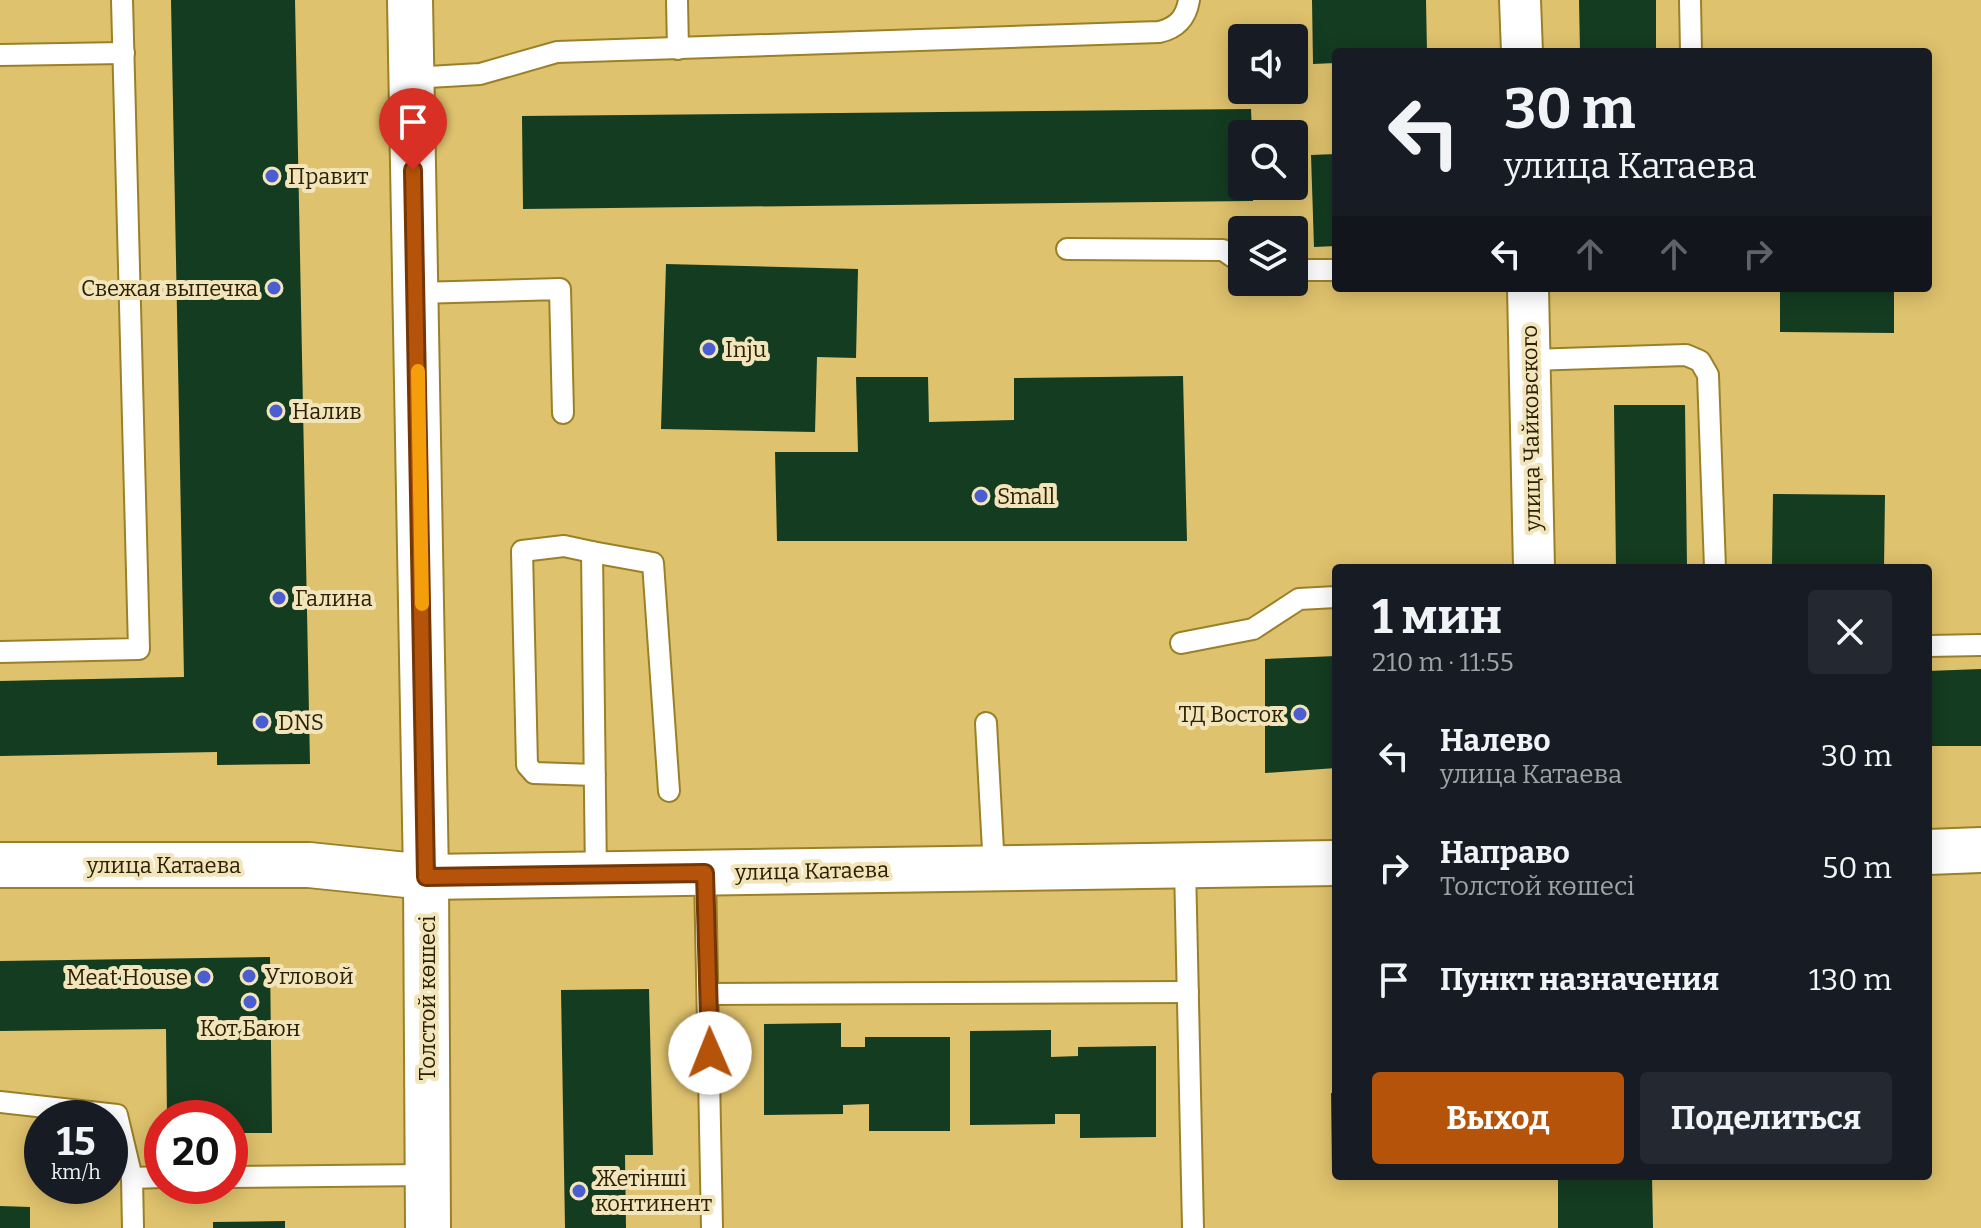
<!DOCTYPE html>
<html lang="ru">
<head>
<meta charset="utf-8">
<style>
	body { margin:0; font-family:Bitter,serif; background:#242831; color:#f1f3f6; height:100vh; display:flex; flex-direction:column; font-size:30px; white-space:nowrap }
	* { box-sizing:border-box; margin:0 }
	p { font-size:26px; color:#9ea1a6 }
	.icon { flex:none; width:44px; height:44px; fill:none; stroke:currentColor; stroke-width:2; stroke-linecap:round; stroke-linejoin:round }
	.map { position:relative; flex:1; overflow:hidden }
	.details { position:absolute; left:1332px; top:564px; width:600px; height:616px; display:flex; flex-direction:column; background:#171b24; border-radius:8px; box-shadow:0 4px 20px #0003 }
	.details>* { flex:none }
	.banner { position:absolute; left:1332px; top:48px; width:600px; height:244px; border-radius:8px; box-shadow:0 4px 20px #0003; background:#171b24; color:#f1f3f6; overflow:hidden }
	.tools { position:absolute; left:1228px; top:24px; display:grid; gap:16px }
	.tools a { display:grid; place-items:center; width:80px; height:80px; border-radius:8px; background:#171b24; box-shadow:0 4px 20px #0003; font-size:40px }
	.speed { position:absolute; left:24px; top:1100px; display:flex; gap:16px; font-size:40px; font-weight:700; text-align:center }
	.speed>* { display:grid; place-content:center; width:104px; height:104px; border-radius:50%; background:#171b24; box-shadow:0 4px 20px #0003; line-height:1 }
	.speed small { font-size:20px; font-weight:400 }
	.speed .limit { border:12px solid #d22; background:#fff; color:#111 }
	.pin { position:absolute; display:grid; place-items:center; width:68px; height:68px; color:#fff; margin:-82px -34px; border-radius:50% 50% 50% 0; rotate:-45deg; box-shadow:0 0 8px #0007 }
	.pin .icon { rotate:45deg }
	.me { position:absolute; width:88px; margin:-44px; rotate:359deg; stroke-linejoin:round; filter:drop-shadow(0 0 6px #0008) }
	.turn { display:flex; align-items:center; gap:28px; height:168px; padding:0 40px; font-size:36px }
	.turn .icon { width:104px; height:104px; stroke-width:2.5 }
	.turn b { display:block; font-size:56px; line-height:68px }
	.lanes { display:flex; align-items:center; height:76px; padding:0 40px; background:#0003; justify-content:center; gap:40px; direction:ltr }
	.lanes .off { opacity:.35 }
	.round { display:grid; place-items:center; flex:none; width:84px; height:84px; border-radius:8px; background:#242831 }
	.head { display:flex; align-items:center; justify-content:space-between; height:136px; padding:0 40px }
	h1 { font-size:48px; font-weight:700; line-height:60px }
	.primary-button { display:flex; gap:16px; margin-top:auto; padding:16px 40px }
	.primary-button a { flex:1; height:92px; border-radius:8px; background:#b45309; color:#fff; font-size:32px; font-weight:700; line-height:92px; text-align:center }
	.primary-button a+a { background:#242831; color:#f1f3f6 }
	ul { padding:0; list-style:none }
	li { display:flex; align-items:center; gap:24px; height:112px; padding:0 40px }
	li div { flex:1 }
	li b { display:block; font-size:30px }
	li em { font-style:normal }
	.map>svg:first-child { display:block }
	.building { fill:#143c21 }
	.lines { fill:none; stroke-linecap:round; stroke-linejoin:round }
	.service-casing { stroke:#9b8027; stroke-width:24 }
	.minor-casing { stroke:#9b8027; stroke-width:44 }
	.tertiary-casing { stroke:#9b8027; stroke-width:48 }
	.secondary-casing { stroke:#9b8027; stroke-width:48 }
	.service { stroke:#fff; stroke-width:20 }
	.minor { stroke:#fff; stroke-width:40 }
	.tertiary { stroke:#fff; stroke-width:44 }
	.secondary { stroke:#fff; stroke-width:44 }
	.route-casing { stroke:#753606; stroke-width:20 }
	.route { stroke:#b45309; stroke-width:14 }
	.slow { stroke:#f59e0b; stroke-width:14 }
	.poi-dot { fill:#4a5ed2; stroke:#f2e5bc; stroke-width:3 }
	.labels { text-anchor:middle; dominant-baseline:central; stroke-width:8; stroke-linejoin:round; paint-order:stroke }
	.poi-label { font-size:22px; fill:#2b2000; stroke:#f2e5bc; text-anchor:start }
	.street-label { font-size:22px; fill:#2b2000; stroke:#f2e5bc }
</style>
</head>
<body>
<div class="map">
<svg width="1981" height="1228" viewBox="0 0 1981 1228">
	<rect width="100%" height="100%" fill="#dfc26d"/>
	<!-- building -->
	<g class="building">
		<path d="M171,0H295L310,764L217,765V752L0,756V681L184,677Z"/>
		<path d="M1312,0H1426L1427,52H1336V63L1313,64Z"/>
		<path d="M1579,0H1656V52H1580Z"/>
		<path d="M1251,109L1252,134H1242V186H1252L1253,201L523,209L522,116Z"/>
		<path d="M1336,154V246L1314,247L1311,155Z"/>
		<path d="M666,264L858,269L856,358L817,357L815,432L661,429Z"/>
		<path d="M1780,288L1894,291V333L1780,332Z"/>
		<path d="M1183,376L1187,541H777L775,452H858L856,377H928L929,422L1014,420V378Z"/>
		<path d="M1614,405H1685L1687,568H1616Z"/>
		<path d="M1773,494L1885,495L1884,568H1772Z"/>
		<path d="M1336,656V768L1265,773V659Z"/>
		<path d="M1981,669V746H1928V671Z"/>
		<path d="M270,957L272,1133H230V1118H167L166,1029L0,1031V961Z"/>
		<path d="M649,989L653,1155H625L626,1228H565L561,990Z"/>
		<path d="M841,1023V1047H865V1037H950V1131H869V1104L843,1105V1114L764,1115V1024Z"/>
		<path d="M1051,1030V1057L1078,1056V1047L1156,1046V1137L1080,1138V1114H1055V1124L970,1125V1031Z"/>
		<path d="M1331,1093H1336V1172H1332Z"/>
		<path d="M1558,1176H1652L1653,1228H1558Z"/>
		<path d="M0,1206L30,1207V1228H0Z"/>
		<path d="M285,1221V1228H213V1222Z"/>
	</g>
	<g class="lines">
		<!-- service casing -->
		<g class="service-casing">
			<g id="service">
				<path d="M677,0L678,49"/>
				<path d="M1690,0L1691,52"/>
				<path d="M0,55L124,53"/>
				<path d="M411,78L480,74L557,52L1159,32C1177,28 1186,18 1189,0"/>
				<path d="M1067,249L1223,250L1242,263"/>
				<path d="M1294,270H1336"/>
				<path d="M416,293L560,289L563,413"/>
				<path d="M1530,360L1686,355L1700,361L1708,375L1715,568"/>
				<path d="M592,552L653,563L669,791"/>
				<path d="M1181,643L1253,629L1299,599L1336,597"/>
				<path d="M1928,646L1981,645"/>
				<path d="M0,652L139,649L122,0"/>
				<path d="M986,723L994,868"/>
				<path d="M595,775L534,773L527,765L522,551L564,546L592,552L596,875"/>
				<path d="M1185,866L1193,1228"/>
				<path d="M705,873L712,1228"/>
				<path d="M709,994L1188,992"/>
				<path d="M0,1102L117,1115L132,1178"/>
				<path d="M230,1177L428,1175"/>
				<path d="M133,1228L132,1178L162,1177"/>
			</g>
		</g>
		<!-- minor casing -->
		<g class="minor-casing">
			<g id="minor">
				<path d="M1520,0L1522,52"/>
				<path d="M1528,288L1534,568"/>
			</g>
		</g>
		<!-- tertiary casing -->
		<g class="tertiary-casing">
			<g id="tertiary">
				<path d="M1928,852L1981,850"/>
				<path d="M0,865H309L426,877L1336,863"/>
			</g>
		</g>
		<!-- secondary casing -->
		<g class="secondary-casing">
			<path id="secondary" d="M410,0L426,877L428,1228"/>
		</g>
		<!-- service -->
		<use href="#service" class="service"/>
		<!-- minor -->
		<use href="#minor" class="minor"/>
		<!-- tertiary -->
		<use href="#tertiary" class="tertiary"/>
		<!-- secondary -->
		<use href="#secondary" class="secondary"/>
	</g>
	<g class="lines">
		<!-- route casing -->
		<g class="route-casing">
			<path id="route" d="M413,170L426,877L705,873L710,1053"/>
		</g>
		<!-- route -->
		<use href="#route" class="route"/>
		<!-- slow -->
		<path class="slow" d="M418,371L422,604"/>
	</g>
	<!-- markers -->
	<g class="poi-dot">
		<circle cx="272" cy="176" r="8"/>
		<circle cx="274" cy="288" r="8"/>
		<circle cx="709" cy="349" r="8"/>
		<circle cx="276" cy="411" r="8"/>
		<circle cx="981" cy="496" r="8"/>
		<circle cx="279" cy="598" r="8"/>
		<circle cx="1300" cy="714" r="8"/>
		<circle cx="262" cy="722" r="8"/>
		<circle cx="249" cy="976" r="8"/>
		<circle cx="204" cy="977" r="8"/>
		<circle cx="250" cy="1002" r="8"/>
		<circle cx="579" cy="1191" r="8"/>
	</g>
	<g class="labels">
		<!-- poi labels -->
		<g class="poi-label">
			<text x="288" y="176">Правит</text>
			<text x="258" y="288" text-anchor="end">Свежая выпечка</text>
			<text x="725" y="349">Inju</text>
			<text x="292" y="411">Налив</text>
			<text x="997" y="496">Small</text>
			<text x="295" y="598">Галина</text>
			<text x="1284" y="714" text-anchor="end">ТД Восток</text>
			<text x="278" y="722">DNS</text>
			<text x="265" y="976">Угловой</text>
			<text x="188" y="977" text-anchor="end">Meat House</text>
			<text x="250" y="1028" text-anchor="middle">Кот Баюн</text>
			<text x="595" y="1178">Жетінші<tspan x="595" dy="25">континент</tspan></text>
		</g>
		<!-- street labels -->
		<g class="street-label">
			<text transform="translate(1531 428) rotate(-91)">улица Чайковского</text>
			<text x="164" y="865">улица Катаева</text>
			<text transform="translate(812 871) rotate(-1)">улица Катаева</text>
			<text transform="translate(427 998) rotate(-90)">Толстой көшесі</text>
		</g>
	</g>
</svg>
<div class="tools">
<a><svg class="icon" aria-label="sound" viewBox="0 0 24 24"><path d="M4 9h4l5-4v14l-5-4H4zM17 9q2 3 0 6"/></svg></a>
<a><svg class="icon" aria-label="search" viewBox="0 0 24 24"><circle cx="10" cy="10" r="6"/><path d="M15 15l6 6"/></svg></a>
<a><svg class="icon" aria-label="layers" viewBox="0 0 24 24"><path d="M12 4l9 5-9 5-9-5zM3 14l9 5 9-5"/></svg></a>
</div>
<div class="speed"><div>15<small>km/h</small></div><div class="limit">20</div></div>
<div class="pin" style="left:413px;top:170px;background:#d93025"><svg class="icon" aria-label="arrive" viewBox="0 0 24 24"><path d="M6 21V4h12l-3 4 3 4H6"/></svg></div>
<svg class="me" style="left:710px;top:1053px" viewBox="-20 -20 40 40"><circle r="19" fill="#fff"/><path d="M0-13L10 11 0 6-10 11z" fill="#b45309"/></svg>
<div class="banner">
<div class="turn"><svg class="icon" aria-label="left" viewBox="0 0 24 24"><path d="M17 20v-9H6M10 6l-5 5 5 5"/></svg><div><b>30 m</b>улица Катаева</div></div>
<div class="lanes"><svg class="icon" aria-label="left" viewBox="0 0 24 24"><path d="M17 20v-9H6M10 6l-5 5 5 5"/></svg><svg class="icon off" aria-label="ahead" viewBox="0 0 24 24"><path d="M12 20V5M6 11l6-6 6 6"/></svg><svg class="icon off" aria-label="ahead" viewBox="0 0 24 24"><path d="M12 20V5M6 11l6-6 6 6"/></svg><svg class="icon off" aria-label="right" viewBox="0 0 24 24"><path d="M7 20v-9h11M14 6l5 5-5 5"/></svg></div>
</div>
<section class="details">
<div class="head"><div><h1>1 мин</h1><p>210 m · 11:55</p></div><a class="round"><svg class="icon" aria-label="close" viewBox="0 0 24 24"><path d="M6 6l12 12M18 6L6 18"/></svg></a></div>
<ul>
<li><svg class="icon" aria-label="left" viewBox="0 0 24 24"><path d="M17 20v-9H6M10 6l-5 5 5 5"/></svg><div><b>Налево</b><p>улица Катаева</p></div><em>30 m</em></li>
<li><svg class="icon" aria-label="right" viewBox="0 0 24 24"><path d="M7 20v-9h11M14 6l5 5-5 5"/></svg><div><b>Направо</b><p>Толстой көшесі</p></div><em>50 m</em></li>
<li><svg class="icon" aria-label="arrive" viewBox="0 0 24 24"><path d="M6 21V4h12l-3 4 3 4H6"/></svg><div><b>Пункт назначения</b></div><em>130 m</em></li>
</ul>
<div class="primary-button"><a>Выход</a><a>Поделиться</a></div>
</section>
</div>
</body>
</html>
